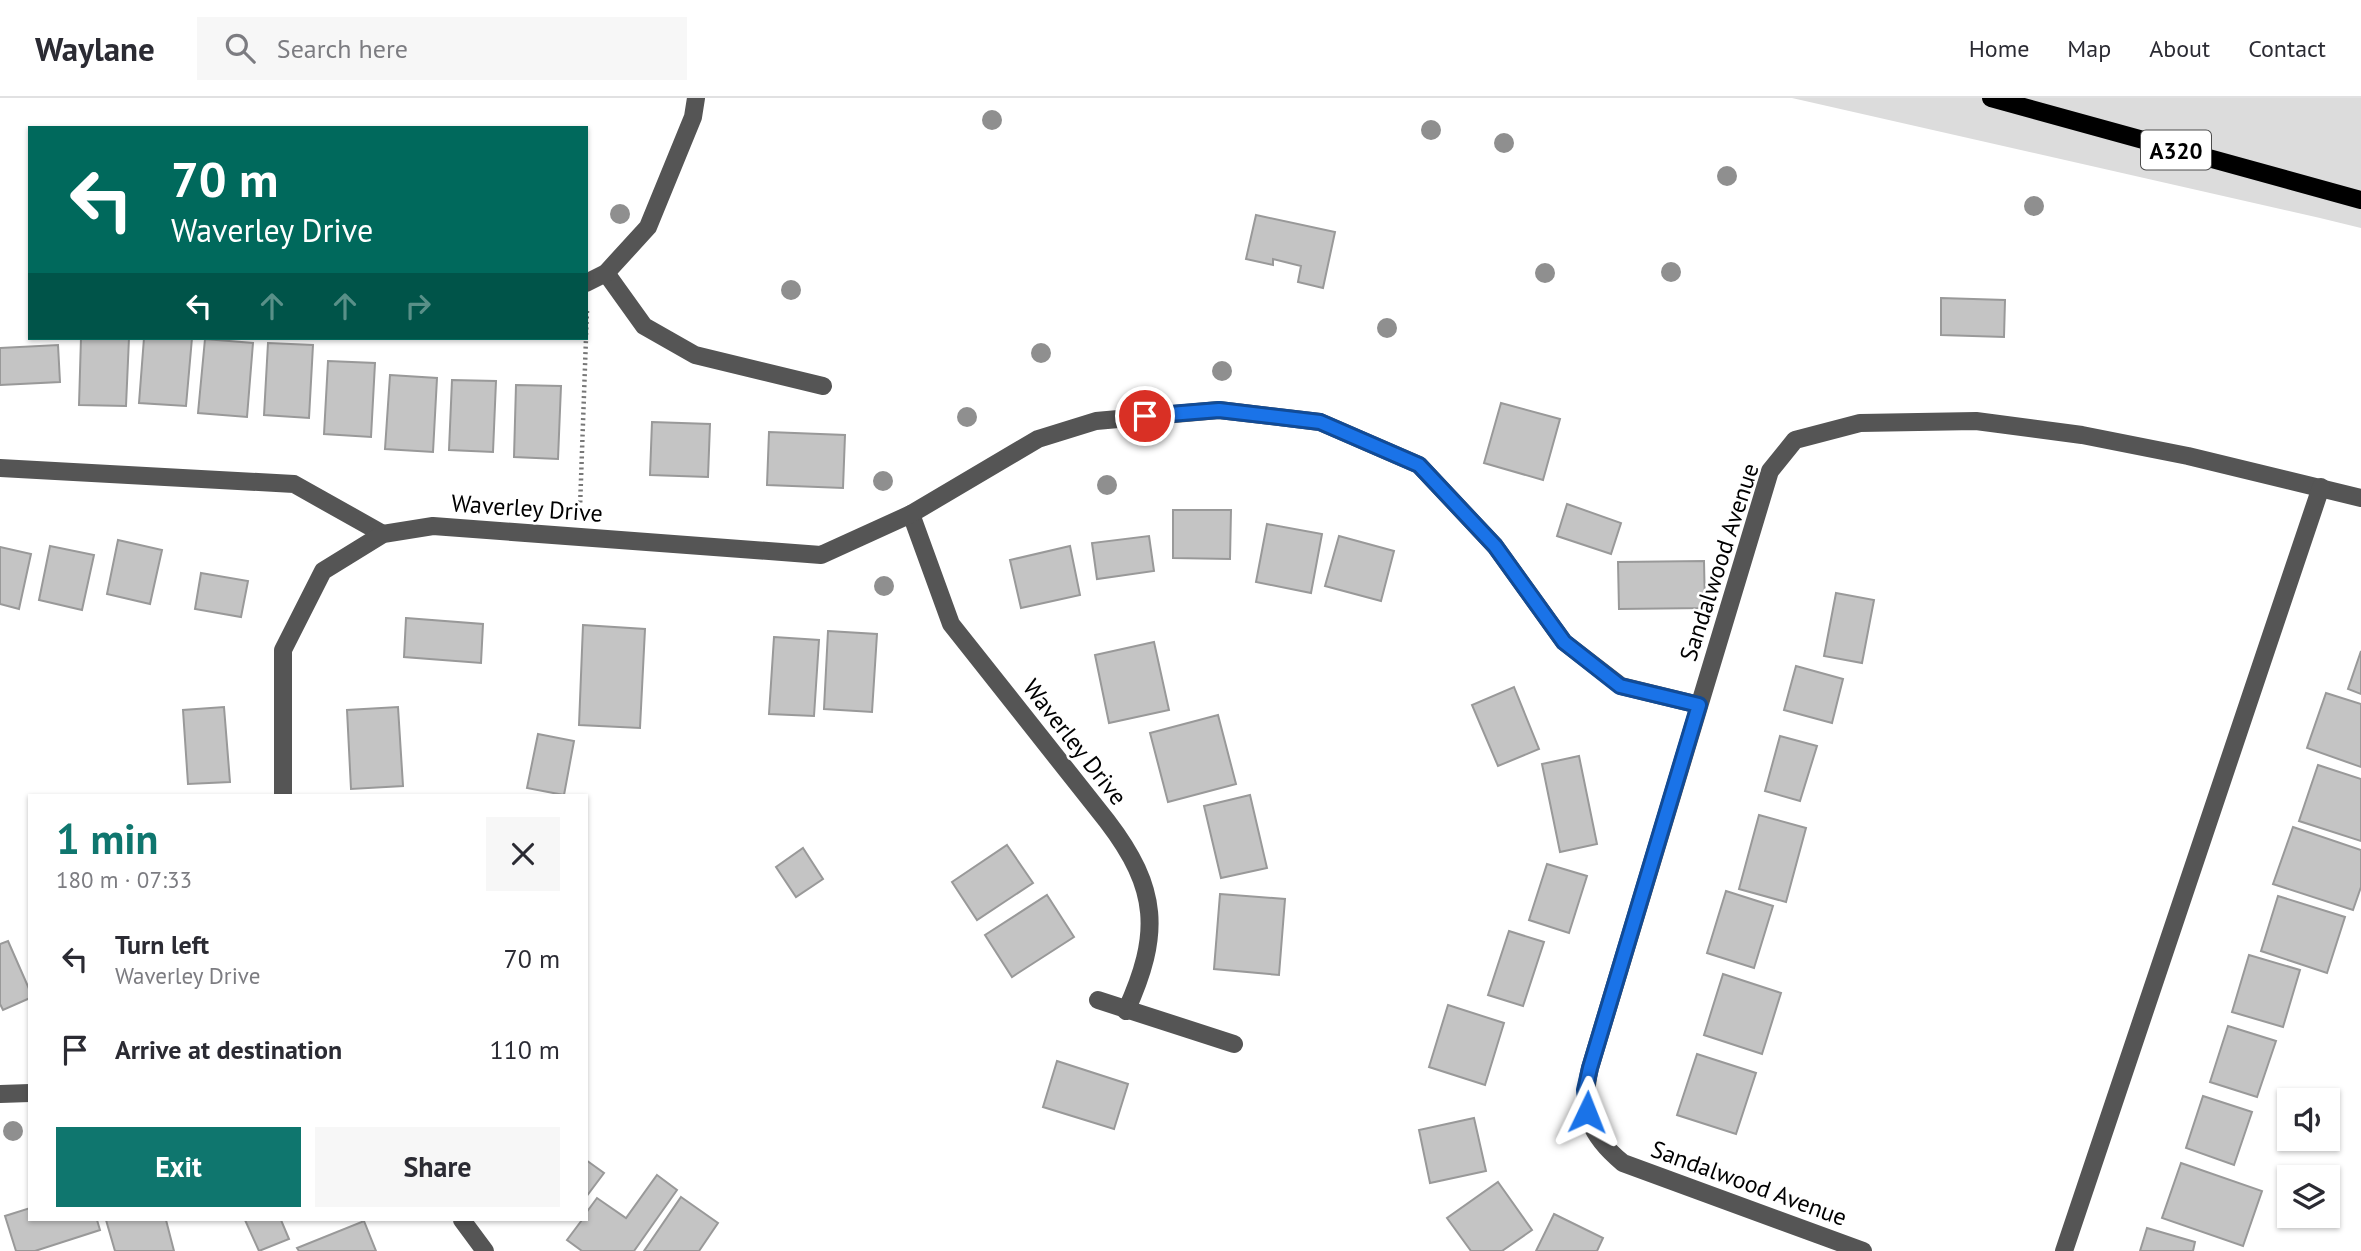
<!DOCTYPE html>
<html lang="en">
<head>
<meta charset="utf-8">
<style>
	body { margin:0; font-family:"PT Sans",sans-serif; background:#f7f7f7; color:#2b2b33; height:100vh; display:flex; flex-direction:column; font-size:26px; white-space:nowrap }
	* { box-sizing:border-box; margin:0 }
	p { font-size:23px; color:#7c7c81 }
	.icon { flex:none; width:38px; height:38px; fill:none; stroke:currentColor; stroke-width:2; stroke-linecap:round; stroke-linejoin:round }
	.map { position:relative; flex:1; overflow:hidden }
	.side { position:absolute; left:28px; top:696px; width:560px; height:427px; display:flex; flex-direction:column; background:#fff; border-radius:0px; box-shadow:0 2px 5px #0004 }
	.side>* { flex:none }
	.top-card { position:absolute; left:28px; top:28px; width:560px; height:214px; border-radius:0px; box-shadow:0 2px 5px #0004; background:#00695c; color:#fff; overflow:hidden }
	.tools { position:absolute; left:2277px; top:990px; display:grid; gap:14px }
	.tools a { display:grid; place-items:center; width:63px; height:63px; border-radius:0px; background:#fff; box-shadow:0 2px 5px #0004; font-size:35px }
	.pin { position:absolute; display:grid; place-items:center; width:60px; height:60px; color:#fff; margin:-30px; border:4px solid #fff; border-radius:50%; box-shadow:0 2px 7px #0007 }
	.me { position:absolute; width:77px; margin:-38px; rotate:2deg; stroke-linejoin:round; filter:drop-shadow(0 0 5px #0008) }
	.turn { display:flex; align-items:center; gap:24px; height:147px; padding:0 28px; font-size:32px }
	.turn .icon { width:91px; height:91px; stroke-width:2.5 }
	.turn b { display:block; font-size:49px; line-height:60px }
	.lanes { display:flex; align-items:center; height:66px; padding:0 28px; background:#0003; justify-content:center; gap:35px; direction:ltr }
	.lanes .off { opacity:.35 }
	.round { display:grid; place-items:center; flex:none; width:74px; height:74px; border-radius:0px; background:#f7f7f7 }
	.headline { display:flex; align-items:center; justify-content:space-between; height:119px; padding:0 28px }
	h1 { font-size:42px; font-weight:600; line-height:52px; color:#0f766e }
	.action { display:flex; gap:14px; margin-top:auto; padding:14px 28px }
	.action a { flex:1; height:80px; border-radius:0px; background:#0f766e; color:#fff; font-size:28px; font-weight:600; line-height:80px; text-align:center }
	.action a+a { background:#f7f7f7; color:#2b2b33 }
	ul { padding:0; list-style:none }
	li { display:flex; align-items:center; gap:21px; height:91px; padding:0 28px }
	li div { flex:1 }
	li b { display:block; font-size:26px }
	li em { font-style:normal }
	header { display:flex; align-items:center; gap:42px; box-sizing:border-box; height:98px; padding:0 35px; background:#fff; border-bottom:2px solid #e1e1e2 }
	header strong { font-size:33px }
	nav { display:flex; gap:38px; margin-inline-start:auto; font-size:24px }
	.search { width:490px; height:63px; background:#f7f7f7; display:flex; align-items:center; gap:18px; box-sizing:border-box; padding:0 24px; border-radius:0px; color:#7c7c81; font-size:26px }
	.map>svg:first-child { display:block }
	.green { fill:#dcdcdc }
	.building { fill:#c4c4c4; stroke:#999; stroke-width:2 }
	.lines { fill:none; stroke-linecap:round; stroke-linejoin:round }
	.major-casing { stroke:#dbdbdb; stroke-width:20 }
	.path { stroke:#777; stroke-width:4.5; stroke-dasharray:2 3.5; stroke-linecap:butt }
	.minor { stroke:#555; stroke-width:18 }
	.major { stroke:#000; stroke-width:18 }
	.tree { fill:#8f8f8f }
	.route-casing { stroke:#114b97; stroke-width:18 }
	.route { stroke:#1a73e8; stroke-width:12 }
	.labels { text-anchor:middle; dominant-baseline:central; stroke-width:5; stroke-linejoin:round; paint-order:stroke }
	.shield { fill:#fff; stroke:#4c4c4c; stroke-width:2 }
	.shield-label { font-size:23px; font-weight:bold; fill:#000 }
	.street-label { font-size:24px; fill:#000; stroke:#fff }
</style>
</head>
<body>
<header>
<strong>Waylane</strong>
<div class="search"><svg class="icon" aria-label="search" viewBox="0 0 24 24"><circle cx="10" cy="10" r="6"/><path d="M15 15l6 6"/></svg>Search here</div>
<nav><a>Home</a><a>Map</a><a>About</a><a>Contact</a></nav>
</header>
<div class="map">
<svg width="2361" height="1153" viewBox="0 0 2361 1153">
	<rect width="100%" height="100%" fill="#fff"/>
	<!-- green -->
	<path class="green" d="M1792,0H2361V130L2320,120Z"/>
	<!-- building -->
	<g class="building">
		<path d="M1256,117L1335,134L1323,190L1298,184L1301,168L1273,161V167L1246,161Z"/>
		<path d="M1941,200L2005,202L2004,239L1941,237Z"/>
		<path d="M81,240H129L126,308L79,307Z"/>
		<path d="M144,240H192L186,308L139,305Z"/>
		<path d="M205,241L253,245L247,319L198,315Z"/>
		<path d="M268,245L313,247L309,320L264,317Z"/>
		<path d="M58,247L60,284L0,287V250Z"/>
		<path d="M328,263L375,265L371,339L324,336Z"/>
		<path d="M390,277L437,280L433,354L385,351Z"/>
		<path d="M452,282L496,283L493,354L449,352Z"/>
		<path d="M516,287L561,288L558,361L514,359Z"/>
		<path d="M1501,305L1560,321L1543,382L1484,365Z"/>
		<path d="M652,324L710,326L708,379L650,377Z"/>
		<path d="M769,334L845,337L843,390L767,387Z"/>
		<path d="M1567,406L1621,425L1611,456L1557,438Z"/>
		<path d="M1173,412H1231L1230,461L1173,460Z"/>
		<path d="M1267,426L1322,436L1311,495L1256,484Z"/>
		<path d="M1149,438L1154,473L1097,481L1092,445Z"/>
		<path d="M1339,438L1394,453L1381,503L1325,488Z"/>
		<path d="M118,442L162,452L150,506L107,496Z"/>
		<path d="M50,448L94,457L82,512L39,502Z"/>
		<path d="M1070,448L1080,497L1021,510L1010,462Z"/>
		<path d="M0,449L31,456L19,511L0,506Z"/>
		<path d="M1704,463L1705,510L1619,511L1618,464Z"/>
		<path d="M201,475L248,483L241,519L195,511Z"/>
		<path d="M1836,495L1874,502L1862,565L1824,558Z"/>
		<path d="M406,520L483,526L481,565L404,559Z"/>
		<path d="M583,527L645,531L640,630L579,627Z"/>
		<path d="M828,533L877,536L872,614L824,611Z"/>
		<path d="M774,539L819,542L814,618L769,616Z"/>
		<path d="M1154,544L1169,612L1109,625L1095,557Z"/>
		<path d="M2361,553V596L2348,591Z"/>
		<path d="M1796,568L1843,581L1832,625L1784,612Z"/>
		<path d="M1514,589L1539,651L1498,668L1472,607Z"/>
		<path d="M2326,595L2361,606V669L2307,650Z"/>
		<path d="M224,609L230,684L188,686L183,612Z"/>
		<path d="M398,609L403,688L351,691L347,612Z"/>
		<path d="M1218,617L1236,686L1168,704L1150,635Z"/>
		<path d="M538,636L574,643L564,697L527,690Z"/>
		<path d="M1780,638L1817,648L1800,703L1765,693Z"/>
		<path d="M1579,658L1597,746L1560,754L1542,666Z"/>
		<path d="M2318,667L2361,681V743L2299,723Z"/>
		<path d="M1250,697L1267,770L1221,780L1204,708Z"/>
		<path d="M1759,717L1806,730L1786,804L1739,791Z"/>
		<path d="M2293,729L2361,752V789L2353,812L2273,786Z"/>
		<path d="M1007,747L1033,785L977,822L952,784Z"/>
		<path d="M803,750L823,781L796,799L776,769Z"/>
		<path d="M1547,766L1587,778L1569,835L1529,822Z"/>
		<path d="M1726,793L1773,808L1754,870L1707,855Z"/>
		<path d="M1220,796L1285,801L1279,877L1214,871Z"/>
		<path d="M1047,797L1074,839L1012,879L985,837Z"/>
		<path d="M2278,798L2345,819L2327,875L2261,853Z"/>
		<path d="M1509,833L1544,844L1523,908L1488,897Z"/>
		<path d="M8,843L30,893V900L3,912L0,906V846Z"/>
		<path d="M2249,857L2300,872L2283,929L2232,914Z"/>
		<path d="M1723,876L1781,895L1762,956L1704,937Z"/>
		<path d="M1448,907L1504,925L1485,987L1429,969Z"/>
		<path d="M2228,928L2276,943L2257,999L2210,984Z"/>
		<path d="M1697,956L1756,975L1736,1036L1677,1017Z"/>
		<path d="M1057,963L1128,986L1114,1031L1043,1009Z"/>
		<path d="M2203,998L2252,1014L2234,1067L2186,1050Z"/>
		<path d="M1474,1020L1486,1073L1430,1085L1419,1032Z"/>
		<path d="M586,1062L604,1075L586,1099Z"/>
		<path d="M2181,1065L2262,1093L2243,1148L2162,1120Z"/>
		<path d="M657,1077L677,1092L634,1153H582L567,1142L582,1122H586V1115L597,1100L626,1120Z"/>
		<path d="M1498,1084L1532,1132L1502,1153H1471L1447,1120Z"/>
		<path d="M681,1099L718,1125L699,1153H644Z"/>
		<path d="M30,1110V1122H97L100,1132L35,1153H16L5,1118Z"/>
		<path d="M1554,1116L1603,1140L1597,1153H1536Z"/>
		<path d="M106,1122H166L174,1153H115Z"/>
		<path d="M245,1122H281L289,1141L259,1153Z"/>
		<path d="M364,1123L376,1153H299L297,1150Z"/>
		<path d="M2147,1130L2195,1144L2193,1153H2140Z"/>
	</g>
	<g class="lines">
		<!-- major casing -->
		<g class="major-casing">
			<path id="major" d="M1991,0L2361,102"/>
		</g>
		<!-- path -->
		<g class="path">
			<path d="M586,237L587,213"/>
			<path d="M580,410L586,240"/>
		</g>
		<!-- minor -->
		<g class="minor">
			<path d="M606,175L644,228L695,257L823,288"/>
			<path d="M586,185L606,175L648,129L693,19L696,0"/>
			<path d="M0,370L294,386L383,436"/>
			<path d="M911,416L951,526L1107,723C1159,791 1161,836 1126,913"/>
			<path d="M283,698V552L323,473L383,436L433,428L821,457L911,416L1038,341L1096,323L1219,312L1320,324L1419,367L1495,448L1564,544L1621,588L1699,607"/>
			<path d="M1098,902L1234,946"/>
			<path d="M0,996L30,995"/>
			<path d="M462,1122L485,1153"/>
			<path d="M1863,1153L1623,1065C1589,1037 1580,1013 1590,970L1770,373L1795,342L1860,325L1976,323L2082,337L2188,358L2361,400"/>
			<path d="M2064,1153L2321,389"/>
		</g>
		<!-- major -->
		<use href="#major" class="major"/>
	</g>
	<!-- trees -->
	<g class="tree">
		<circle cx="992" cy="22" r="10"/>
		<circle cx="1431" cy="32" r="10"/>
		<circle cx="1504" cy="45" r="10"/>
		<circle cx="1727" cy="78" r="10"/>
		<circle cx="2034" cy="108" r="10"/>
		<circle cx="620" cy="116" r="10"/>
		<circle cx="1671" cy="174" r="10"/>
		<circle cx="1545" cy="175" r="10"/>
		<circle cx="791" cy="192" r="10"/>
		<circle cx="1387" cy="230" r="10"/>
		<circle cx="1041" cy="255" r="10"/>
		<circle cx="1222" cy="273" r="10"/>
		<circle cx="967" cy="319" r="10"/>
		<circle cx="883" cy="383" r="10"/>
		<circle cx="1107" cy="387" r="10"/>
		<circle cx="884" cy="488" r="10"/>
		<circle cx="13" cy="1033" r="10"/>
	</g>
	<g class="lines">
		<!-- route casing -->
		<g class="route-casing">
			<path id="route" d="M1145,318L1219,312L1320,324L1419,367L1495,448L1564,544L1620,588L1699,607L1590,970L1585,992L1587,1014"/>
		</g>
		<!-- route -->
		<use href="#route" class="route"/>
	</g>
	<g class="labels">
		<!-- shield labels -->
		<rect class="shield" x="2141" y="32.5" width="70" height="39" rx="5"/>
		<g class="shield-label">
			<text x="2176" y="52">A320</text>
		</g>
		<!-- street labels -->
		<g class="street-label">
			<text transform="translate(527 410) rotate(4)">Waverley Drive</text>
			<text transform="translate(1719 464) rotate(-72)">Sandalwood Avenue</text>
			<text transform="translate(1075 644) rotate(52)">Waverley Drive</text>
			<text transform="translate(1749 1085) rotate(20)">Sandalwood Avenue</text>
		</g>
	</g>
</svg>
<div class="tools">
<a><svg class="icon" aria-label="sound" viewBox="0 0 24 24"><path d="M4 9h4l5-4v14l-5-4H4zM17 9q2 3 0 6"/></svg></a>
<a><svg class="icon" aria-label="layers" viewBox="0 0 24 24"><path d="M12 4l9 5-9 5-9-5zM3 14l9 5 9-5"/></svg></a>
</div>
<div class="pin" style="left:1145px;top:318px;background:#d93025"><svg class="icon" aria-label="arrive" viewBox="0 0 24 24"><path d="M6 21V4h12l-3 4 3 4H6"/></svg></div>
<svg class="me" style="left:1587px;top:1014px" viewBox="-20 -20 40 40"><path d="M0-17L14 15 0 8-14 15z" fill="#1a73e8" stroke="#fff" stroke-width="4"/></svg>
<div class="top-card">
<div class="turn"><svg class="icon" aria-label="left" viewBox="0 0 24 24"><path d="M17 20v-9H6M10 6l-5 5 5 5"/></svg><div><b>70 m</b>Waverley Drive</div></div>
<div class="lanes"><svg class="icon" aria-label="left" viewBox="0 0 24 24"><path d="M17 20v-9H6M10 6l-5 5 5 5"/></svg><svg class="icon off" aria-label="ahead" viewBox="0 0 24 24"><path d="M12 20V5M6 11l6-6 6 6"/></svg><svg class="icon off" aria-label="ahead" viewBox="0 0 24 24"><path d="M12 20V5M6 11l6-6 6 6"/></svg><svg class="icon off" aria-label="right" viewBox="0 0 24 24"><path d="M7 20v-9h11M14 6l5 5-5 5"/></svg></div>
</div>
<section class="side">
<div class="headline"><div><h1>1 min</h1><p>180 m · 07:33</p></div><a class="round"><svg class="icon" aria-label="close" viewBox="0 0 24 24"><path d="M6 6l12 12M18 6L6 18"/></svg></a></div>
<ul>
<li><svg class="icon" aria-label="left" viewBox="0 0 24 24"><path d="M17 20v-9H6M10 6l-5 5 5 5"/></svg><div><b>Turn left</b><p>Waverley Drive</p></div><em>70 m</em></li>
<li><svg class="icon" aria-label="arrive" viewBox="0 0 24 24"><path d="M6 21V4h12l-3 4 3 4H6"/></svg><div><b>Arrive at destination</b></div><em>110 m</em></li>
</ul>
<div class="action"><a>Exit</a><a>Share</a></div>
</section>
</div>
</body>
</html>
